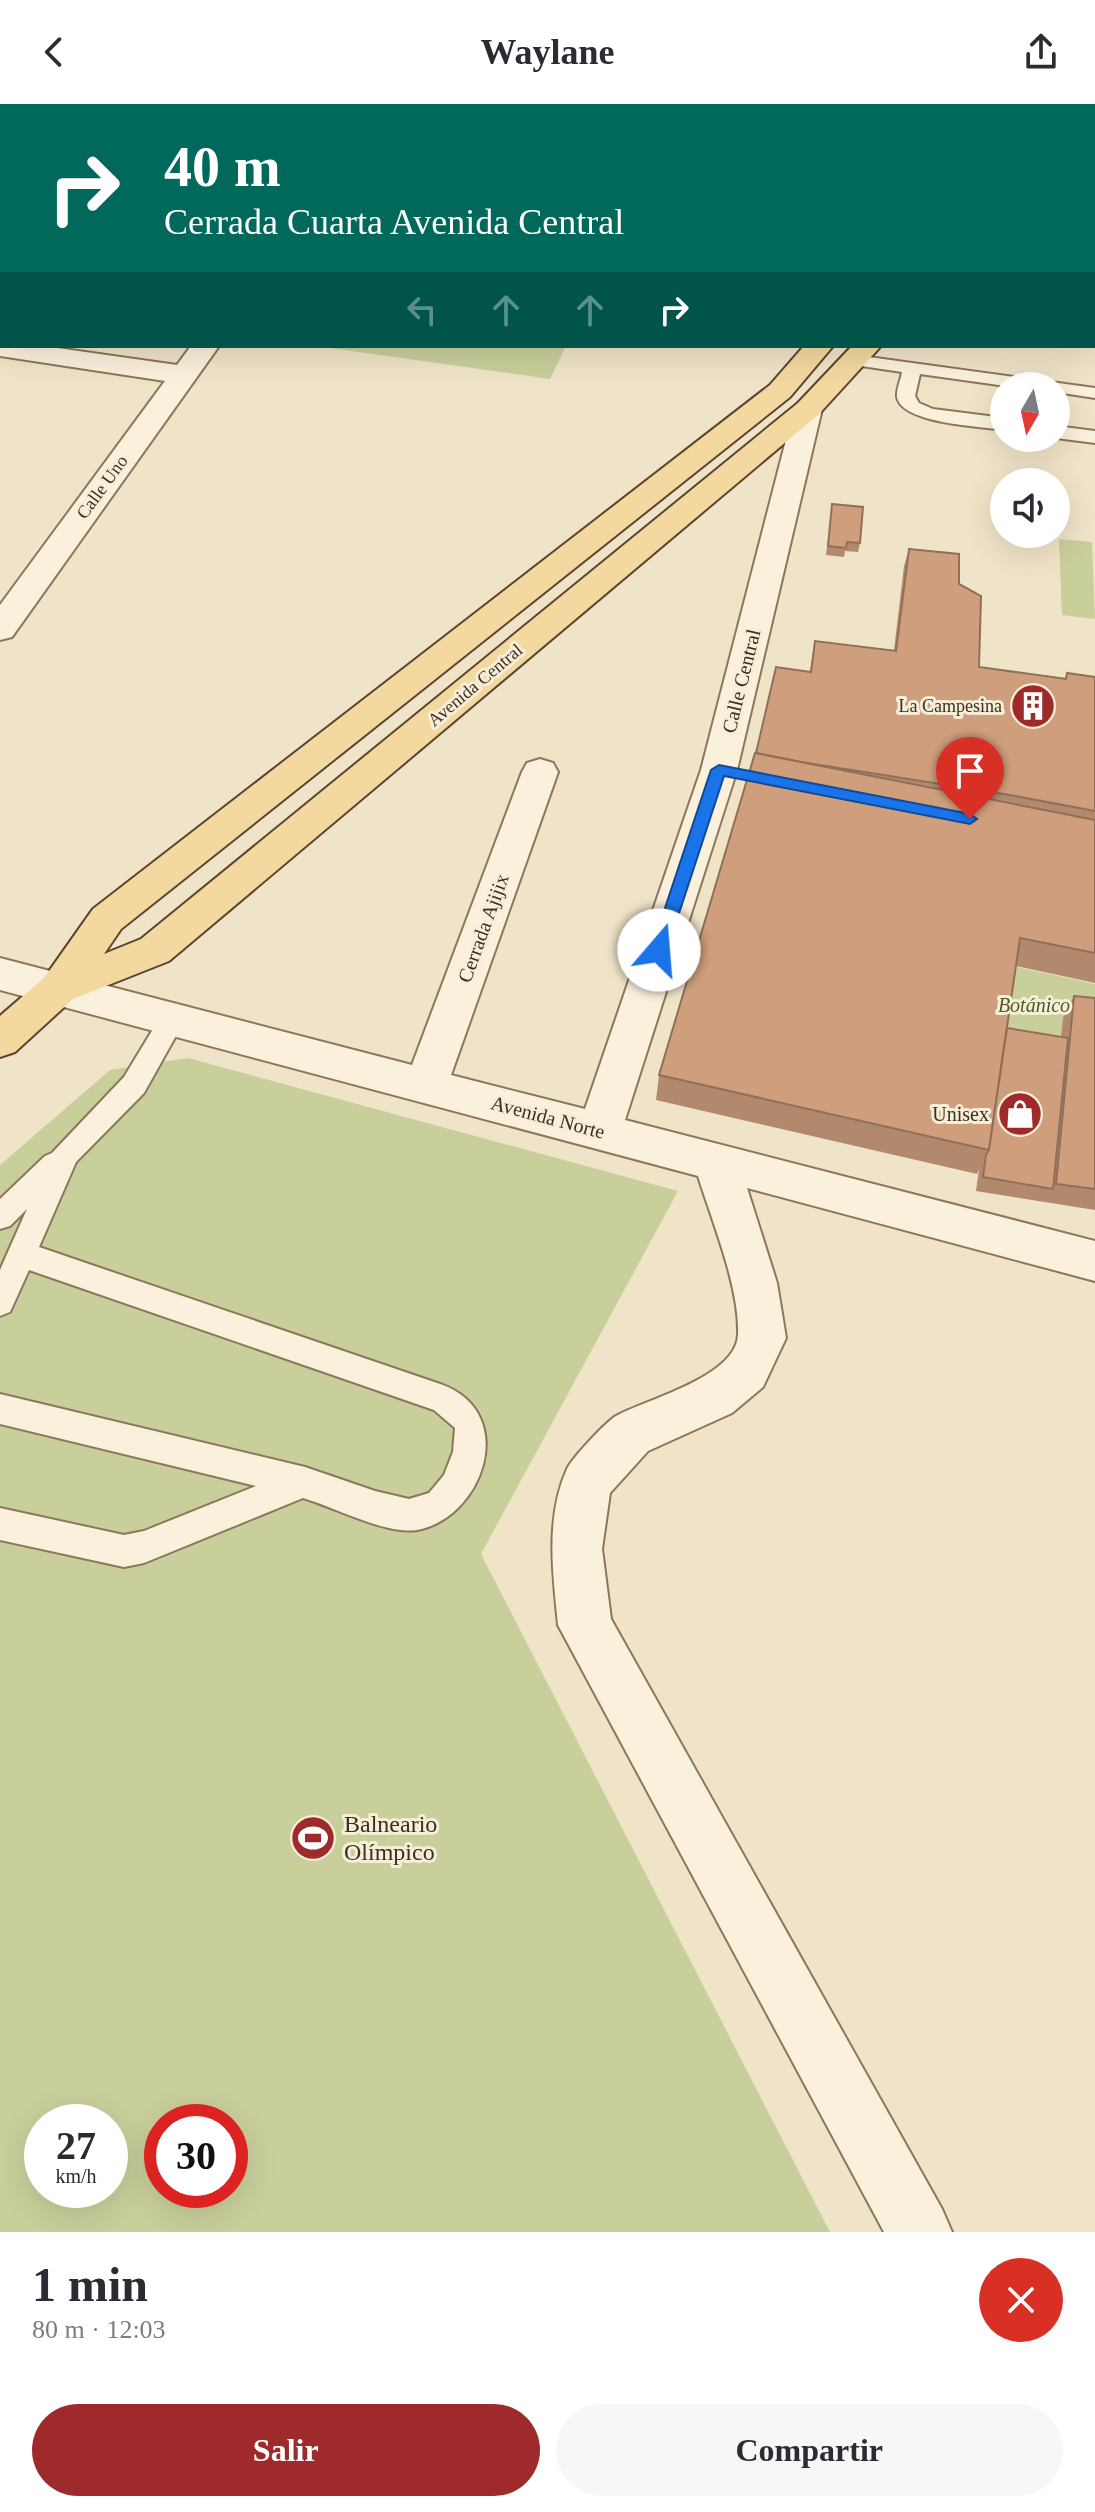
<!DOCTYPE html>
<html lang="es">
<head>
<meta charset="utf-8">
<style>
	body { margin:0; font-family:Georgia,serif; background:#f7f7f7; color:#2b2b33; height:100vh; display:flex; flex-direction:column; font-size:30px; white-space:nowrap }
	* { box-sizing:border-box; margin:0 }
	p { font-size:26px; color:#7c7c81 }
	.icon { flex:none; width:44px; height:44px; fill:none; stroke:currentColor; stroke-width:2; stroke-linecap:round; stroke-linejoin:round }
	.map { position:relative; height:2128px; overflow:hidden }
	.side { display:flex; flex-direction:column; background:#fff; flex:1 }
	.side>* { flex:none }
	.guide { position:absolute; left:0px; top:0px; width:1096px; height:244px; box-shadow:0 8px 32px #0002; background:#00695c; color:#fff; overflow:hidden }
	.needle { width:52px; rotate:189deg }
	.tools { position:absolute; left:990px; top:268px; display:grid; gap:16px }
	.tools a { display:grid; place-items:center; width:80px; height:80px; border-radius:50%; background:#fff; box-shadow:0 8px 32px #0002; font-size:40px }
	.speed { position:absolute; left:24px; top:2000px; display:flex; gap:16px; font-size:40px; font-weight:700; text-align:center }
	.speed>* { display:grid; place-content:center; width:104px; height:104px; border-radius:50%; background:#fff; box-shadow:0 8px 32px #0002; line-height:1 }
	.speed small { font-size:20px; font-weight:400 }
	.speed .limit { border:12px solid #d22; background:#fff; color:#111 }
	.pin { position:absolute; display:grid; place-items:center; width:68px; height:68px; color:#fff; margin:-82px -34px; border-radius:50% 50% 50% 0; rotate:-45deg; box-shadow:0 0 8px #0007 }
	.pin .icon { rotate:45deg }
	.me { position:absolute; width:88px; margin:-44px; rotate:18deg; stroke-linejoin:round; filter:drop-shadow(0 0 6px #0008) }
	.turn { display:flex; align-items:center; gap:28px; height:168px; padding:0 32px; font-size:36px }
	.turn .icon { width:104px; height:104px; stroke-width:2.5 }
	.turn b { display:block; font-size:56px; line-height:68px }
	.lanes { display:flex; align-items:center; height:76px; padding:0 32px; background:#0003; justify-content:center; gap:40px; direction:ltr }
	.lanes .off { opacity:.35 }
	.round { display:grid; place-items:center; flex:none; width:84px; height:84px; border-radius:42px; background:#f7f7f7 }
	.summary { display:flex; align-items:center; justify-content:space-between; height:136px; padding:0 32px }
	h1 { font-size:48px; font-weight:600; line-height:60px }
	.cta { display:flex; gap:16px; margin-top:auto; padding:16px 32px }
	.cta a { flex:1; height:92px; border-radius:48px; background:#9e2a2b; color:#fff; font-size:32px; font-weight:600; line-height:92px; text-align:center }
	.cta a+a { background:#f7f7f7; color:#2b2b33 }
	header { display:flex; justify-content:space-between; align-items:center; height:104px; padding:0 32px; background:#fff; font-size:36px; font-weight:600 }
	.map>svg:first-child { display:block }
	.green { fill:#c9cf9b; fill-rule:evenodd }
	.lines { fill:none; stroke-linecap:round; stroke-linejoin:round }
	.service-casing { stroke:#8d765c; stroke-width:4 }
	.minor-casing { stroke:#8d765c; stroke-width:4 }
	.primary-casing { stroke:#5b4430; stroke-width:4 }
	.service { fill:#faf1dc; fill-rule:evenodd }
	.minor { fill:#faf1dc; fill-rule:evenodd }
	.primary { fill:#f3d9a0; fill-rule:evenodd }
	.wall { fill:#b2896c }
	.building { fill:#cf9f7d; stroke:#916f58; stroke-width:2 }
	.route { fill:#1a73e8; stroke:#114b97; stroke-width:2 }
	.labels { text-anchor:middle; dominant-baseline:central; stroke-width:6; stroke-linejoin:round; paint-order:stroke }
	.far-street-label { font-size:18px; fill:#3d2e20; stroke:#f7eed8 }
	.far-poi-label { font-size:18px; fill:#3d2e20; stroke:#f7eed8; text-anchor:end }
	.street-label { font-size:20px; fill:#3d2e20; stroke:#f7eed8 }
	.park-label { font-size:20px; font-style:italic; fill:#4d5a26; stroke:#f7eed8 }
	.poi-label { font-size:20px; fill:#3d2e20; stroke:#f7eed8; text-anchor:end }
	.near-poi-label { font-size:24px; fill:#3d2e20; stroke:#f7eed8; text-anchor:start }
</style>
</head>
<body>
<header><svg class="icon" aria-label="back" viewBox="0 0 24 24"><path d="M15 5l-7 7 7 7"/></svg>Waylane<svg class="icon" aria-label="share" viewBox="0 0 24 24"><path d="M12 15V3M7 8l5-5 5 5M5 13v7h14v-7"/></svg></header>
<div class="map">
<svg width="1095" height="2128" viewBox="0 0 1095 2128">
	<rect width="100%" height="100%" fill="#f0e4c8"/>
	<!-- green -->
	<g class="green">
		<path d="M413,0H875L412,2Z"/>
		<path d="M316,242H566L550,275Z"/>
		<path d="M1059,435L1092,438L1095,515L1062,511Z"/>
		<path d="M1008,861L1095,880V917L1060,950L997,938Z"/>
		<path d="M188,954L678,1087L481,1450L830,2128H0V1061L110,966ZM42,2018H110V2086H42ZM162,2018H230V2086H162Z"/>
	</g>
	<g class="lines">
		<!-- service casing -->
		<g class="service-casing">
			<g id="service">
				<path d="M854,251L1095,284V294L1056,288V282H1006L920,270L915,292L919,299L933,305L1004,314V326C981,322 902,320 897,293C896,286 901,275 902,268L848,260L845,256L848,252Z"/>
				<path d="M1056,322L1095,327V339L1056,334Z"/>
				<path d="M173,904L182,907L186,914L182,921L144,989L76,1058L39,1143L443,1281C519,1310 483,1414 417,1426C386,1431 334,1403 303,1394L144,1459L124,1463L0,1436V1404L124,1431L144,1427L256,1382L0,1320V1290L305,1363L375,1387L409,1395L429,1389L444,1371L453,1348L455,1324L434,1306L29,1166L10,1208L0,1212V1166L27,1105L10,1122L0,1125V1095L45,1052L52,1049L124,973L164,907Z"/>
			</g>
		</g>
		<!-- minor casing -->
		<g class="minor-casing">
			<g id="minor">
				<path d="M144,0H183L185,2H145Z"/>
				<path d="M0,236L2,242H43L177,261L191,242H219L12,533L0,536V501L165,277L0,252Z"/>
				<path d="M808,296L818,299L822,305L737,666L625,1016L1095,1137V1177L747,1084L777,1179L786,1234L763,1283L732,1309L648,1347L610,1389L602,1445L611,1515L942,2105L952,2128H884L558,1521C553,1470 545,1414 567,1365C573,1353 605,1319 616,1312C647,1295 736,1273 738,1231C740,1184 712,1117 698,1072L0,886V854L412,961L522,668L527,659L540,655L553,659L558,668L451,971L585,1005L701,666L794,305L798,299Z"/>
			</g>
		</g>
		<!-- primary casing -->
		<g class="primary-casing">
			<g id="primary">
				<path d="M912,0H934L935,2H911Z"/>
				<path d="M804,242H833L790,293L121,825L104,850L141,835L798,299L852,242H881L818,311L169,857L73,895L15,948L0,953V912L45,873L93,805L770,281Z"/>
			</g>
		</g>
		<!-- service -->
		<use href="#service" class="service"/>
		<!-- minor -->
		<use href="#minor" class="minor"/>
		<!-- primary -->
		<use href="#primary" class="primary"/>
	</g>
	<!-- wall -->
	<g class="wall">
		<path d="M832,400L860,439L858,448L845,447L844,453L826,451Z"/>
		<path d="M909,445L959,480L979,563L1065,574L1067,569L1095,573V879L1016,862L1007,924L1061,933L1063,914L1074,892L1095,894V1106L976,1087L979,1065L977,1070L656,996L659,971L756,649L810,567L815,537L894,546L904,462Z"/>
	</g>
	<!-- building -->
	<g class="building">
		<path d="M832,400L863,403L860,439L847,438L846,444L828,442Z"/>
		<path d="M909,445L959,450V480L981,492L979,563L1066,575L1067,569L1095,573V707L1010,691L801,658L756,649L776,563L811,568L815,537L896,547Z"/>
		<path d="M755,649L1095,716V849L1020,834L989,1046L659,971Z"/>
		<path d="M1074,892L1095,894V1085L1056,1080Z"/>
		<path d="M1007,924L1068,934L1053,1085L983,1073L986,1051L989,1046Z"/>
	</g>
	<!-- route -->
	<path class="route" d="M719,661L970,710L977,715L970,720L724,672L667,846L659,852L653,851L651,846L711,666Z"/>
	<!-- icons -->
	<defs>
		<g id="building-disc" transform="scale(2.3)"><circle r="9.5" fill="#9e2a2b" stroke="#f7eed8"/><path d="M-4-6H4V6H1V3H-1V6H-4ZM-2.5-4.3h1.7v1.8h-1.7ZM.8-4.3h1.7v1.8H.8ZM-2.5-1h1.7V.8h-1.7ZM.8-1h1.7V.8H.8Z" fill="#fff"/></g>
		<g id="shop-disc" transform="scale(2.3)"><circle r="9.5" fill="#9e2a2b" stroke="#f7eed8"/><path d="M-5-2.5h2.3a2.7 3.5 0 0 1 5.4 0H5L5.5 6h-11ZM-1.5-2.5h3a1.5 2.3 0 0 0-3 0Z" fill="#fff"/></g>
		<g id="stadium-disc" transform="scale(2.3)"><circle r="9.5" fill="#9e2a2b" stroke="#f7eed8"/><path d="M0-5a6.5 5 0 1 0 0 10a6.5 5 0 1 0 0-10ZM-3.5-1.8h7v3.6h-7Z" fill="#fff"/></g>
	</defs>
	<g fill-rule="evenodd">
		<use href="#building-disc" x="1033" y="602"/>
		<use href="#shop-disc" x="1020" y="1010"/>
		<use href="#stadium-disc" x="313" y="1734"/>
	</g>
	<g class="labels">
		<!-- far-street labels -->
		<g class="far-street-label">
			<text transform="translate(102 383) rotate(-54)">Calle Uno</text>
			<text transform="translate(475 581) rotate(-40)">Avenida Central</text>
		</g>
		<!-- far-poi labels -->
		<g class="far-poi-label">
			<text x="1002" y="602">La Campesina</text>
		</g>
		<!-- street labels -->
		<g class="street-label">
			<text transform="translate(741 577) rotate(-76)">Calle Central</text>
			<text transform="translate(483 824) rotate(-70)">Cerrada Ajijix</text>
			<text transform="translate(548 1013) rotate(15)">Avenida Norte</text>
		</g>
		<!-- park labels -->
		<g class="park-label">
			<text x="1034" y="901">Botánico</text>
		</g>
		<!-- poi labels -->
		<g class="poi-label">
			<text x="989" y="1010">Unisex</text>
		</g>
		<!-- near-poi labels -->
		<g class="near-poi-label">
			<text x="344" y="1720">Balneario<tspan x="344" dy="28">Olímpico</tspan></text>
		</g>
	</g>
</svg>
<div class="tools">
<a><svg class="needle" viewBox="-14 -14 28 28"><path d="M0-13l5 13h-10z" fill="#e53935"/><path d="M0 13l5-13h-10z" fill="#7c7c81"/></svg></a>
<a><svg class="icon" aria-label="sound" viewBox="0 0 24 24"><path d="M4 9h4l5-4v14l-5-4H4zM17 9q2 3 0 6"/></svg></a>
</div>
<div class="speed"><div>27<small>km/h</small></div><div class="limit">30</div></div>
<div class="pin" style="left:970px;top:715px;background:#d93025"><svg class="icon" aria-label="arrive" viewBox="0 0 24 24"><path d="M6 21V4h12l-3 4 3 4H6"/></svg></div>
<svg class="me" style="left:659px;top:846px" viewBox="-20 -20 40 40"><circle r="19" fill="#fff"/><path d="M0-13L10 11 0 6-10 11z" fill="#1a73e8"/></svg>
<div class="guide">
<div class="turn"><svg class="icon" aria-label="right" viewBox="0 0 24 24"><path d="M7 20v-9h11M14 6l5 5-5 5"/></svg><div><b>40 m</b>Cerrada Cuarta Avenida Central</div></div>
<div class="lanes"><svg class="icon off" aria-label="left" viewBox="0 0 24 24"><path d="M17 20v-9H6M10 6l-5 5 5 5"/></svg><svg class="icon off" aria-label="ahead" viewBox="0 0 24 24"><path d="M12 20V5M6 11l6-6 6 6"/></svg><svg class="icon off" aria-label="ahead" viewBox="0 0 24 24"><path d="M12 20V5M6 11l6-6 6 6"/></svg><svg class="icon" aria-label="right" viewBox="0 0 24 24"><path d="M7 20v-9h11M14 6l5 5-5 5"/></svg></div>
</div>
</div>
<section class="side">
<div class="summary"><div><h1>1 min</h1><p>80 m · 12:03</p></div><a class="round" style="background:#d93025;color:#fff"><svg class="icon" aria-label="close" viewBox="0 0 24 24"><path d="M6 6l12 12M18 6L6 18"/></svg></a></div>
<div class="cta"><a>Salir</a><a>Compartir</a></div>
</section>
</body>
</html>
